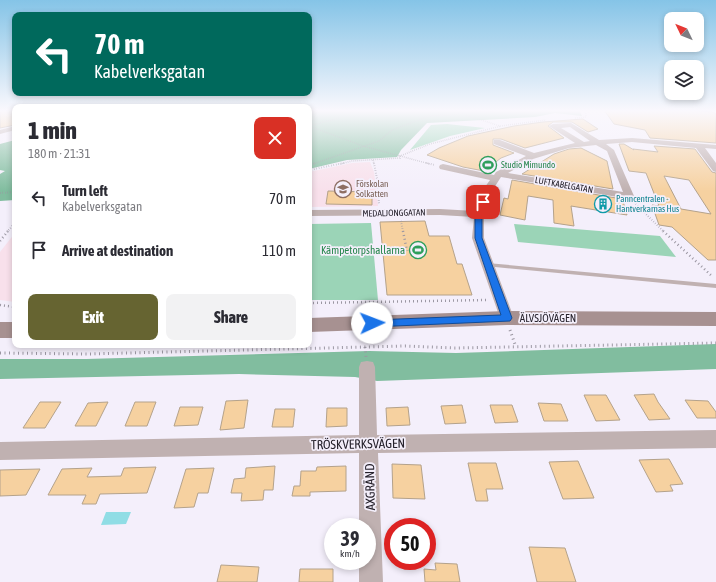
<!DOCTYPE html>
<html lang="en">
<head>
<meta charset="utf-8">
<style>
	body { margin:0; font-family:"Asap Condensed",sans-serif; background:#f2f2f3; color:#2b2b33; height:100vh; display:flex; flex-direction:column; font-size:15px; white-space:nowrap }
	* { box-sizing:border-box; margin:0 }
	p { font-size:13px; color:#7c7c81 }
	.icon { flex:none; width:22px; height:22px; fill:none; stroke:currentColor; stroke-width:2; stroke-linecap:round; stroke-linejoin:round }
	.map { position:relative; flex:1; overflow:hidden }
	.drawer { position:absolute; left:12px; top:104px; width:300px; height:244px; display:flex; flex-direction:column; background:#fff; border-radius:8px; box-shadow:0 2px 6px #0003 }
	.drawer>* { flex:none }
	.banner { position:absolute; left:12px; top:12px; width:300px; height:84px; border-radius:8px; box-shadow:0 2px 6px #0003; background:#00695c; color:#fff; overflow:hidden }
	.needle { width:26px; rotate:313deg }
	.fabs { position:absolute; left:664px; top:12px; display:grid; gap:8px }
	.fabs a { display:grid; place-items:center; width:40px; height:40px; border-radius:8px; background:#fff; box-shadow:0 2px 6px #0003; font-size:20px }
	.speed { position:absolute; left:324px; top:518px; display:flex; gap:8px; font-size:20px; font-weight:700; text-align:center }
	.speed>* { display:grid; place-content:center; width:52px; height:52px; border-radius:50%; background:#fff; box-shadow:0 2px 6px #0003; line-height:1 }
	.speed small { font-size:10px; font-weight:400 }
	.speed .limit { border:6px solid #d22; background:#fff; color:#111 }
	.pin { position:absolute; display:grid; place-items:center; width:34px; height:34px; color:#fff; margin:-17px; border-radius:8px; box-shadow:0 2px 6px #0006 }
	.me { position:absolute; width:44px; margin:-22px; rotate:88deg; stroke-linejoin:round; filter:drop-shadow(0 0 3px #0008) }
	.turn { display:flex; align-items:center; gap:14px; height:84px; padding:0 16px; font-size:18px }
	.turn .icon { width:52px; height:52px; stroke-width:2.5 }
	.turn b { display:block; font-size:28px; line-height:34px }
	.round { display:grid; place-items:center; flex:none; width:42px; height:42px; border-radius:8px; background:#f2f2f3 }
	.overview { display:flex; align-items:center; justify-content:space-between; height:68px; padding:0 16px }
	h1 { font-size:24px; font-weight:800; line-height:30px }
	.primary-button { display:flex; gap:8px; margin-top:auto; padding:8px 16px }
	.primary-button a { flex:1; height:46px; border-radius:8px; background:#666431; color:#fff; font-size:16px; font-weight:800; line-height:46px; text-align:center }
	.primary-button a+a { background:#f2f2f3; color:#2b2b33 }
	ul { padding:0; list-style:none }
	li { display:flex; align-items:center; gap:12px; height:52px; padding:0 16px }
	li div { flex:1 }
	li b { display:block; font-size:15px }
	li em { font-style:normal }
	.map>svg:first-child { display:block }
	.education { fill:#f8e0eb }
	.green { fill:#9bd4b7 }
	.forest { fill:#81bd9f }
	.water { fill:#90dde5 }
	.building { fill:#f6d1a0; stroke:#b4a28b; fill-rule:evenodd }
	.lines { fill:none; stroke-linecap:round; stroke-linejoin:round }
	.path-far3 { stroke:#9b97a2; stroke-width:1.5; stroke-dasharray:0.5 1.5; stroke-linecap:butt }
	.path-far2 { stroke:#9b97a2; stroke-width:2; stroke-dasharray:0.5 2; stroke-linecap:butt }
	.path-far1 { stroke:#9b97a2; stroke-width:2.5; stroke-dasharray:1 3; stroke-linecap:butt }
	.path { stroke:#9b97a2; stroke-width:3; stroke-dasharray:1 3.5; stroke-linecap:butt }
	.service { fill:#c0b1b1; fill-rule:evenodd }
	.minor { fill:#c0b1b1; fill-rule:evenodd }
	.secondary { fill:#a79191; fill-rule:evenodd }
	.route { fill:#1a73e8; stroke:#114b97 }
	.labels { text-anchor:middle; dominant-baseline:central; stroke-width:3.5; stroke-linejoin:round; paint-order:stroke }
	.far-leisure-label { font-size:9px; fill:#27864d; stroke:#f4effb; text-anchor:start }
	.far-education-label { font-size:9px; fill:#785e54; stroke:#f4effb; text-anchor:start }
	.far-street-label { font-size:9px; fill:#25212b; stroke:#f4effb }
	.far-culture-label { font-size:9px; fill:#0d838f; stroke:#f4effb; text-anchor:start }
	.leisure-label { font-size:11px; fill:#27864d; stroke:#f4effb; text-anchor:end }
	.street-label { font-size:11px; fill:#25212b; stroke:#f4effb }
	.near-street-label { font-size:13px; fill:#25212b; stroke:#f4effb }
</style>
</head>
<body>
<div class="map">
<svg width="716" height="582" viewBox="0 0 716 582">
	<rect width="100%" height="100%" fill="#f4effb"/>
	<!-- education -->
	<g class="education">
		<path d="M370,162L374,172L378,206L309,207V172L352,163Z"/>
		<path d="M15,233V302L0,300V252Z"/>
	</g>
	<!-- green -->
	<g class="green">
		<path d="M447,124L485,128L450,136L410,150L431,125Z"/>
		<path d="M371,223L378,300H309V224Z"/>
		<path d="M514,224L660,236L676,257L518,242Z"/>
	</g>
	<!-- forest -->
	<g class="forest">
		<path d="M309,110H579L582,116L555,113L535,117L427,123L401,150L397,157L347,160L309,169Z"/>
		<path d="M15,140V200L0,201V174L5,171L0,170V144Z"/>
		<path d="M716,344V369L377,381L355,377L239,374L0,379V359H86L369,351L456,353Z"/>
	</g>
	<!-- water -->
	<path class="water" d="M106,512H131L126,524L101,525Z"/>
	<!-- building -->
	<g class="building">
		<path d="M0,110H15V125L0,128Z"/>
		<path d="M604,110H685L713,112L716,114V143L650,138L645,130L614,124Z"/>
		<path d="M583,119L598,129L588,132L572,122H553L548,126L564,138L525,148L501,139H493V145L514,153L501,158L484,171L463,167L427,155L439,148L468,136L514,126L543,122Z"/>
		<path d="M619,144H624L634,150L633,149L658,152L654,146L695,149L712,172L716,173V260H708L672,227L659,225L652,205L659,206L646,173L629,171ZM664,176L689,180L711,214L681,209Z"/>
		<path d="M581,148L607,161L613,189L522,174L554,154L569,149Z"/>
		<path d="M512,180L616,198V200L623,201L627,215L571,206L574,226L554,223L553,200L528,196L525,220L500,215L504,198L508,199Z"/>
		<path d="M328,191L372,192V205L326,204Z"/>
		<path d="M425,221L429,236H449L457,264H462L472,295H387L380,222Z"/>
		<path d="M654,394L658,402L670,419L649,420L634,395Z"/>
		<path d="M584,395H606L620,420L596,421Z"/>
		<path d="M248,400L244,428L220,430L226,401Z"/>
		<path d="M685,400L708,401L716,412V418H697Z"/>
		<path d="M40,402H61L45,428H23Z"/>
		<path d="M108,402L96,426H75L88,403Z"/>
		<path d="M135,402H156L147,426H125Z"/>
		<path d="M538,403L561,404L568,421H544Z"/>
		<path d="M462,405L466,423L445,424L441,406Z"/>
		<path d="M490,405H512L518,422L495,423Z"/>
		<path d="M180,407H203L198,425L174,426Z"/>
		<path d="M408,407L410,425L387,426L386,408Z"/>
		<path d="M327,408H347V426L326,427Z"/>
		<path d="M275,409H295L293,427H272Z"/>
		<path d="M669,459L683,484L670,485L673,491L656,492L639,460Z"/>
		<path d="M578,461L594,498L563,499L549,462Z"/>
		<path d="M468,463H496L503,489H486L488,501H476Z"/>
		<path d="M392,464L421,465L425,499L393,498Z"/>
		<path d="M275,466L273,490H264L263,500L241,501L242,493H231L234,479L245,478L246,468Z"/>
		<path d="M346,466V491L310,492V496H292L294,486H300L301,471H316L317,467Z"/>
		<path d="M156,467L147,493L100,494L96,504H82L86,495H48L62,469L92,468L87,477L121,476L124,468Z"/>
		<path d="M214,468L208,493H198L194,507L174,508L186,469Z"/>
		<path d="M40,469L26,495L0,496V470Z"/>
		<path d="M529,547L565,548L576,582H537Z"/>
		<path d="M435,563L457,564L460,582H425L424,569L436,570Z"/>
		<path d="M221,565L259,567L257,582H217Z"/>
		<path d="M300,569H333V582H299Z"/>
	</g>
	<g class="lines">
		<!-- path-far3 -->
		<g class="path-far3">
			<path d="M466,115L500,126L546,120"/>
			<path d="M575,118L586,117V110"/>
			<path d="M309,126L363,146L430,164"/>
			<path d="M309,126L339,118"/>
			<path d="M373,160L374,164"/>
			<path d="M313,164L379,141L392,130L429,116L504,110"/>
			<path d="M340,164L352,161L400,158V156L430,144L501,126"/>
		</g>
		<!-- path-far2 -->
		<g class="path-far2">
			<path d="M374,163L378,184L379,205"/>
			<path d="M426,163L435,165"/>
			<path d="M309,165L316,163"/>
			<path d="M309,170L344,163"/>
			<path d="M0,193L15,192"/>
			<path d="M634,202L664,232"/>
			<path d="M401,221L403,232"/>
			<path d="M7,232L15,223"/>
		</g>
		<!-- path-far1 -->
		<g class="path-far1">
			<path d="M403,231L407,251"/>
			<path d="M663,231L713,277"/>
			<path d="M0,241L8,231"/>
			<path d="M309,303L488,300"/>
			<path d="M0,305L15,307"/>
		</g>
		<!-- path -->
		<g class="path">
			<path d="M510,330L516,347"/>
			<path d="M365,347L366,357"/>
			<path d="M0,353L87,354L405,346L455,348L716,343"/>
		</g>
		<!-- service -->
		<path class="service" d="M487,263L716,284V288L485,266L484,265L485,264Z"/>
		<!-- minor -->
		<g class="minor">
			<path d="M571,123L599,140L632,138L716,145V149L705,148L716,163V172L713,171L696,148L632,142L606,144L614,150L634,196L632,198L629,199L501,177L492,191L484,214V238L514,318L512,322L507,323L502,322L500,318L472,238L474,217L440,215L309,216V210L440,209L475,211L482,191L490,180L440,169L439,167L440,165L443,164L494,175L496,172L526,156L494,144V140H500L534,153L575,143L549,126L553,124ZM570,127L590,141L584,142L561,128ZM596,145L607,151L623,192L508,173L533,159L569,148Z"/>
			<path d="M15,126V130L0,134V130Z"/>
			<path d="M367,361L373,362L375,367L377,435L716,430V448L378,453L383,582H359V561H367V527H359V453L0,460V442L359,435V367L361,362Z"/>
		</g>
		<!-- secondary -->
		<g class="secondary">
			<path d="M507,311L716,312V326L507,325L309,332V318Z"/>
			<rect x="0" y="322" width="15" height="16"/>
		</g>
	</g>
	<!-- sky -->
	<linearGradient id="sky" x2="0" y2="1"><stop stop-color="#85c4e7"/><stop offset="0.58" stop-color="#faf8fd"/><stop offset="1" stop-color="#faf8fd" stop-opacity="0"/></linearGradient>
	<rect width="716" height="191" fill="url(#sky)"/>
	<!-- route -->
	<path class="route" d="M483,200L486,202L482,214V238L512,318L510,321L372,327L368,326L367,323L368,321L372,320L501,315L475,238V214L479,202Z"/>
	<!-- icons -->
	<defs>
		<g id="stadium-ring" transform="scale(0.9)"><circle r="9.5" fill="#f4effb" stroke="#2e9e5b" stroke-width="1.5"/><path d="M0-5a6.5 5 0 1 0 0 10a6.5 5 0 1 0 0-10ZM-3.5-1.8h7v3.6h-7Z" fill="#2e9e5b"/></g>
		<g id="school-ring" transform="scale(0.9)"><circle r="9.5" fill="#f4effb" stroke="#8d6e63" stroke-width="1.5"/><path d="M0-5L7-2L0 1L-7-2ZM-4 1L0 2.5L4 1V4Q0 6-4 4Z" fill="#8d6e63"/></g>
		<g id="building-ring" transform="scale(0.9)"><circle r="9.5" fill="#f4effb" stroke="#0f9aa8" stroke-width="1.5"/><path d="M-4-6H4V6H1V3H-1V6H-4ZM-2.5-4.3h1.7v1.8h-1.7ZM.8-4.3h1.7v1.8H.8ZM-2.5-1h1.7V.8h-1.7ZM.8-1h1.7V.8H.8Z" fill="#0f9aa8"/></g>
	</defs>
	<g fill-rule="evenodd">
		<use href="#stadium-ring" x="488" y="165"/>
		<use href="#school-ring" x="343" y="189"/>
		<use href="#building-ring" x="603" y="204"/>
		<use href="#stadium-ring" x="418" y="250"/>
	</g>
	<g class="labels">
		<!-- far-leisure labels -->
		<g class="far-leisure-label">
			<text x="501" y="165">Studio Mimundo</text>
		</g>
		<!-- far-education labels -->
		<g class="far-education-label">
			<text x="356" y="184">Förskolan<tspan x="356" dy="10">Solkatten</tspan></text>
		</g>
		<!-- far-street labels -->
		<g class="far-street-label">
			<text transform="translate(564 185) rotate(10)">LUFTKABELGATAN</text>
			<text transform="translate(394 213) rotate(-1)">MEDALJONGGATAN</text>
		</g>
		<!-- far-culture labels -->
		<g class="far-culture-label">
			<text x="616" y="199">Panncentralen -<tspan x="616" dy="10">Hantverkarnas Hus</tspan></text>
		</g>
		<!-- leisure labels -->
		<g class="leisure-label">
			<text x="405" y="250">Kämpetorpshallarna</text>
		</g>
		<!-- street labels -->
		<g class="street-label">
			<text x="548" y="318">ÄLVSJÖVÄGEN</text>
		</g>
		<!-- near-street labels -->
		<g class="near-street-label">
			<text transform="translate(358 444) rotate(-1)">TRÖSKVERKSVÄGEN</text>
			<text transform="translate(370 487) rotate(-91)">AXGRÄND</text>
		</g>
	</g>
</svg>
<div class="fabs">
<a><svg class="needle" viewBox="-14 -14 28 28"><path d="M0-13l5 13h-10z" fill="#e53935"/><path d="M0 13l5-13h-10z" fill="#7c7c81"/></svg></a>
<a><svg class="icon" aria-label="layers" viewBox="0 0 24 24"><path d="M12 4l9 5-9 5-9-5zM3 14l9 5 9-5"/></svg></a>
</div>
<div class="speed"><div>39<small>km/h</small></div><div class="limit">50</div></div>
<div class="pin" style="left:483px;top:202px;background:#d93025"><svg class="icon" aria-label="arrive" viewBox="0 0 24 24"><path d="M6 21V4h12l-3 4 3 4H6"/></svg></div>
<svg class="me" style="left:372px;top:323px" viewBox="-20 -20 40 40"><circle r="19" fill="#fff"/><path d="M0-13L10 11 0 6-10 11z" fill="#1a73e8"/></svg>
<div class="banner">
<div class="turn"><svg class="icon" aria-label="left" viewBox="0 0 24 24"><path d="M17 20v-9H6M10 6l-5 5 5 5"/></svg><div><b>70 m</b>Kabelverksgatan</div></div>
</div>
<section class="drawer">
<div class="overview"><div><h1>1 min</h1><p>180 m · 21:31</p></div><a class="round" style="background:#d93025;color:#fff"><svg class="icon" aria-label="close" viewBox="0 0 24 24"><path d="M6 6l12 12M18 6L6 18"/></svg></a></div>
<ul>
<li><svg class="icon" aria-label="left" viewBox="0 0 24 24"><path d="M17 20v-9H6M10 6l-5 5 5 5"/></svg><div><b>Turn left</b><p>Kabelverksgatan</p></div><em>70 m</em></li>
<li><svg class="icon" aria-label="arrive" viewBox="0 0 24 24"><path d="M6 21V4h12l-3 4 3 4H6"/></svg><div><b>Arrive at destination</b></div><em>110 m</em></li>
</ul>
<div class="primary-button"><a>Exit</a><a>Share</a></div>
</section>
</div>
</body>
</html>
